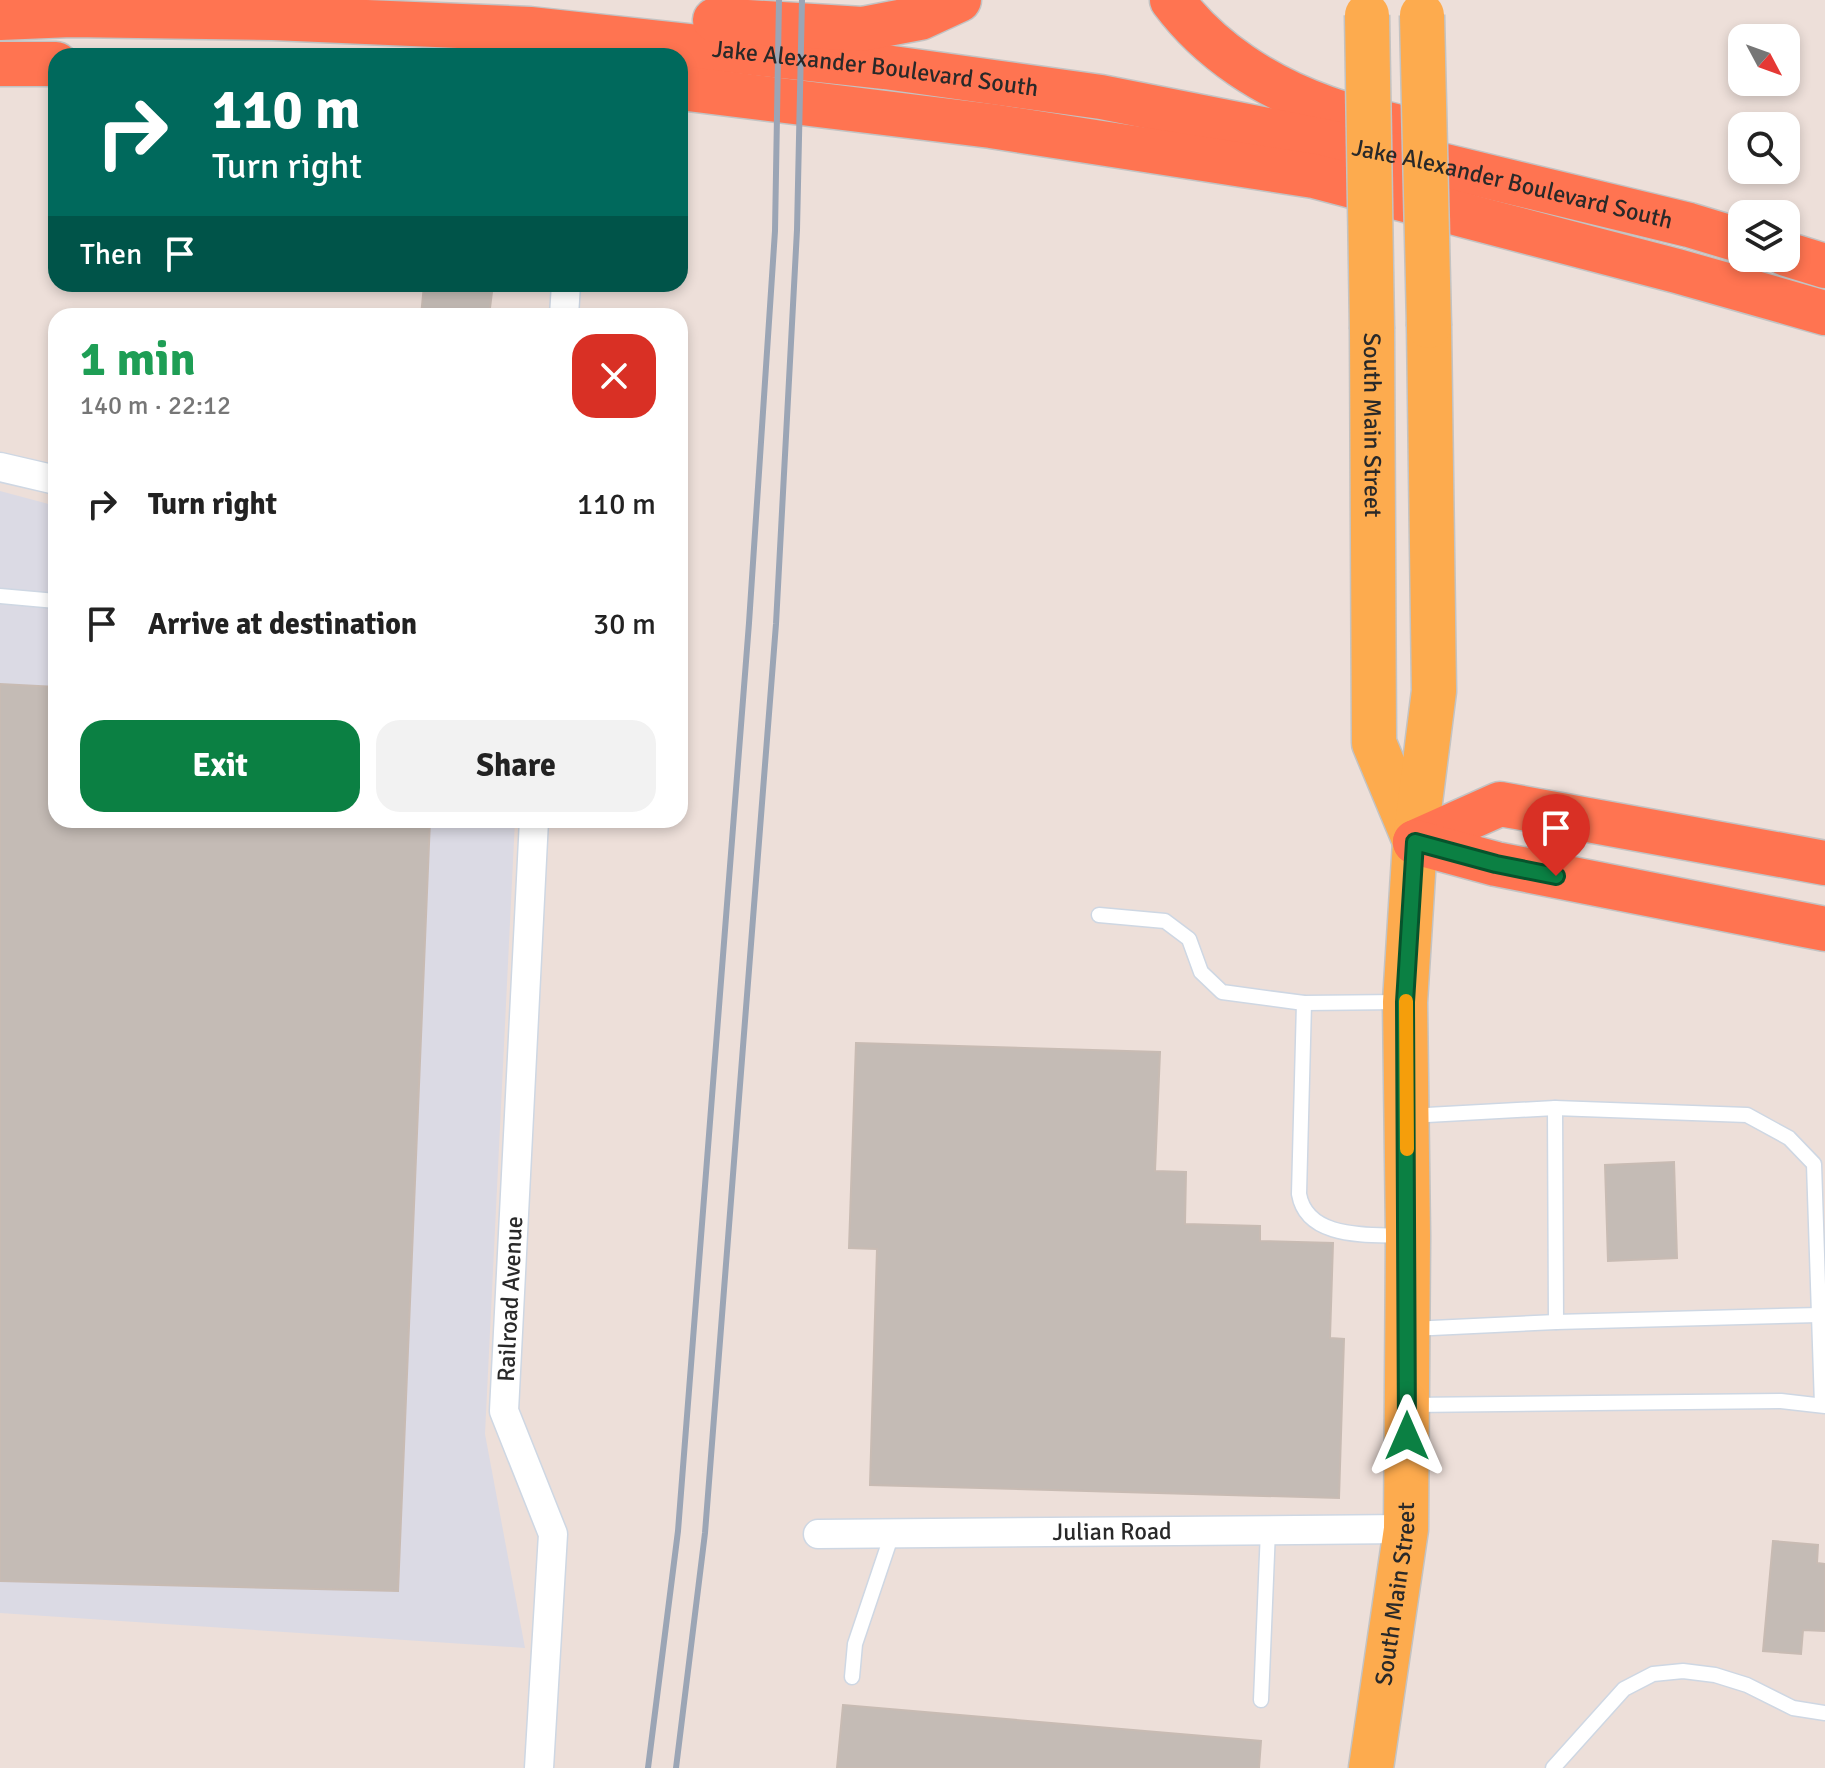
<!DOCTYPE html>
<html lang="en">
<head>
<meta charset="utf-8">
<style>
	body { margin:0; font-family:Signika,sans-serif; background:#f2f2f2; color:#222; height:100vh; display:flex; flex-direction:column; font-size:30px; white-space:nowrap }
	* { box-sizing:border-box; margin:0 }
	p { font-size:26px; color:#767676 }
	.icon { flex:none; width:44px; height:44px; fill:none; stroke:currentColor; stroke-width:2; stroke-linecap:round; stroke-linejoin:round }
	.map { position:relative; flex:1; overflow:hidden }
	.sheet { position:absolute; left:48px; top:308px; width:640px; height:520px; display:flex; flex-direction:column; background:#fff; border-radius:24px; box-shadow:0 4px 12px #0003 }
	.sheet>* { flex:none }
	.top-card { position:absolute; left:48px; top:48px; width:640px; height:244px; border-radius:24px; box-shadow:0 4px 12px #0003; background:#00695c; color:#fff; overflow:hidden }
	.needle { width:52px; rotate:131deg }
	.fabs { position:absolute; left:1728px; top:24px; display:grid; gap:16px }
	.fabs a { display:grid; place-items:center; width:72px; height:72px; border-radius:16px; background:#fff; box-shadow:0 4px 12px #0003; font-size:40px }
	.pin { position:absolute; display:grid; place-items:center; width:68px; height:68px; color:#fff; margin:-82px -34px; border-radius:50% 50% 50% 0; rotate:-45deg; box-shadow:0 0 8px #0007 }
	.pin .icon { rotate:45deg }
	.me { position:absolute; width:88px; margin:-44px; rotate:0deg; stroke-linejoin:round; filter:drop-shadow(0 0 6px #0008) }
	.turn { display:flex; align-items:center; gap:28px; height:168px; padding:0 32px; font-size:36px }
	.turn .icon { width:104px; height:104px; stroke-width:2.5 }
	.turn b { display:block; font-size:56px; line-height:68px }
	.then { display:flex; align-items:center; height:76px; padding:0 32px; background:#0003; gap:16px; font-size:30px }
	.round { display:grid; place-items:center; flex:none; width:84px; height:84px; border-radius:24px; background:#f2f2f2 }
	.overview { display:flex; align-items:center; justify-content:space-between; height:136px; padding:0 32px }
	h1 { font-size:48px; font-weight:800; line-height:60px; color:#1e9e55 }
	.action { display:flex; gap:16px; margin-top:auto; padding:16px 32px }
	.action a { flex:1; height:92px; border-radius:24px; background:#0b8043; color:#fff; font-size:32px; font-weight:800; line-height:92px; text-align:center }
	.action a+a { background:#f2f2f2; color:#222 }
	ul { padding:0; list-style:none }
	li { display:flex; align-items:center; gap:24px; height:120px; padding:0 32px }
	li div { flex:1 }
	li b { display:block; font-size:30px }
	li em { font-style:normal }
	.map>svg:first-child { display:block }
	.industrial { fill:#dbdae4 }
	.building { fill:#c4bbb5; stroke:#c8bbb3; stroke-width:2 }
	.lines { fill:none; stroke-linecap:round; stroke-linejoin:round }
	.lane-casing { stroke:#ced7e3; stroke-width:17 }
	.street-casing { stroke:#ced7e3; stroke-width:31 }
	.primary-casing { stroke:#c3c3c3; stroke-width:47 }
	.highway-casing { stroke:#c3c3c3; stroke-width:47 }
	.lane { stroke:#fff; stroke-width:14 }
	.street { stroke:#fff; stroke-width:28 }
	.primary { stroke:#fdab4e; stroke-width:44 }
	.highway { stroke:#ff7451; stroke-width:44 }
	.rail { stroke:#9ba5b5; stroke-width:6 }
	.primary-bridge-casing { stroke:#c3c3c3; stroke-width:47; stroke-linecap:butt }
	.primary-bridge { stroke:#fdab4e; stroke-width:44 }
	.route-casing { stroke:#07532c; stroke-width:20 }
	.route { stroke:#0b8043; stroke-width:14 }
	.slow { stroke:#f59e0b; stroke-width:14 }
	.labels { text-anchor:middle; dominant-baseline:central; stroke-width:6; stroke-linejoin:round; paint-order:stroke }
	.street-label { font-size:24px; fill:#292929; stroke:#fff }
</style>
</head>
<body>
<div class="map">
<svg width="1825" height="1768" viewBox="0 0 1825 1768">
	<rect width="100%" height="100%" fill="#eddfd9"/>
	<!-- industrial -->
	<path class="industrial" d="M0,491L56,506V820H515L485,1434L525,1648L0,1613Z"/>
	<!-- building -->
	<g class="building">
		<path d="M424,285L492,292L489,316H421Z"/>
		<path d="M0,684L56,687V820H430L398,1591L0,1581Z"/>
		<path d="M856,1043L1160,1052L1155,1171L1186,1172L1185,1224L1260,1226V1241L1333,1243L1330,1338L1344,1339L1339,1498L870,1485L877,1249L849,1248Z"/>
		<path d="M1674,1162L1677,1258L1608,1261L1605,1165Z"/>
		<path d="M1773,1541L1818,1545L1817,1563L1825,1564V1631L1803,1630L1801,1654L1763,1651Z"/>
		<path d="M843,1705L1261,1741L1259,1768H837Z"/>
	</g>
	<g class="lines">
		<!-- lane casing -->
		<g class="lane-casing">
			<g id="lane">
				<path d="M0,596L56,601"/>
				<path d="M1099,915L1165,921L1189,939L1201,972L1222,992L1304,1003L1401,1002"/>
				<path d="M1304,1003L1299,1194C1307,1240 1369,1234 1404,1236"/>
				<path d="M1555,1108L1556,1322"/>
				<path d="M1409,1116L1555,1108L1747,1115L1789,1138L1814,1164L1822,1405"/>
				<path d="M1411,1329L1556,1322L1819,1315"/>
				<path d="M1411,1405L1781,1401L1825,1406"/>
				<path d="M852,1677L855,1644L892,1534"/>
				<path d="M1261,1700L1268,1530"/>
				<path d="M1553,1768L1624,1689L1653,1674L1683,1671L1715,1675L1747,1685L1793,1708L1825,1713"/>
			</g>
		</g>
		<!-- street casing -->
		<g class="street-casing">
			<g id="street">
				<path d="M564,316L566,284"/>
				<path d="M0,467L56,480"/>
				<path d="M534,820L504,1411L553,1534L539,1768"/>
				<path id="s1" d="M818,1534L1406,1529"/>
			</g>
		</g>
		<!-- primary casing -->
		<g class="primary-casing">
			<g id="primary">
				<path id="s2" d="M1372,329L1374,743L1414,839"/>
				<path id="s3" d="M1371,1768L1406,1529L1408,1236L1405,1002L1415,842L1434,691L1429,326"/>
			</g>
		</g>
		<!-- highway casing -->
		<g class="highway-casing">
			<g id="highway">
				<path d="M1172,0C1210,51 1266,87 1326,108C1350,117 1378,121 1403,128"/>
				<path id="s4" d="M0,18L71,15L273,18L530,29L885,67L1101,97L1424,161L1689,225L1742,241"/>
				<path d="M715,20L862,29L920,18L959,0"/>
				<path d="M0,64H56"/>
				<path d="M680,88L991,126L1314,176L1677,271L1825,313"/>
				<path d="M1786,254L1825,266"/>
				<path d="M1415,842L1500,804L1825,863"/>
				<path d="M1415,842L1496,864L1825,929"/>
			</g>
		</g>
		<!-- lane -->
		<use href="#lane" class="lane"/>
		<!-- street -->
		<use href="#street" class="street"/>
		<!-- primary -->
		<use href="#primary" class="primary"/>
		<!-- highway -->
		<use href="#highway" class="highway"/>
		<!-- rail -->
		<g class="rail">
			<path d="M648,1768L678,1531L749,623L775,231L779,0"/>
			<path d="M676,1768L705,1533L776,624L797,230L802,0"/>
		</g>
		<!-- primary-bridge casing -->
		<g class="primary-bridge-casing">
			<g id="primary-bridge">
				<path d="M1367,15L1372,329"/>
				<path d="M1422,15L1429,326"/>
			</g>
		</g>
		<!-- primary-bridge -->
		<use href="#primary-bridge" class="primary-bridge"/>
	</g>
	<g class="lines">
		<!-- route casing -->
		<g class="route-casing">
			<path id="route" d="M1407,1436L1405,1002L1415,842L1496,864L1556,876"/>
		</g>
		<!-- route -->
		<use href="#route" class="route"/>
		<!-- slow -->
		<path class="slow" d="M1406,1001L1407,1149"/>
	</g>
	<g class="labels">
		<!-- street labels -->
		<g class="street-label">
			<text stroke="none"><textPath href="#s4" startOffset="878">Jake Alexander Boulevard South</textPath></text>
			<text stroke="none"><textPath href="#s4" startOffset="1526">Jake Alexander Boulevard South</textPath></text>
			<text stroke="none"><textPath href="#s2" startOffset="96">South Main Street</textPath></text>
			<text transform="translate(510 1299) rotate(-87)">Railroad Avenue</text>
			<text stroke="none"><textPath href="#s1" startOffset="294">Julian Road</textPath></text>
			<text stroke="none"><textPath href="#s3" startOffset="176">South Main Street</textPath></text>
		</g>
	</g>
</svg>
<div class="fabs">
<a><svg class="needle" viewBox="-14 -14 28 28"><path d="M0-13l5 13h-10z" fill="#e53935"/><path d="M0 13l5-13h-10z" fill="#767676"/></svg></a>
<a><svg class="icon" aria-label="search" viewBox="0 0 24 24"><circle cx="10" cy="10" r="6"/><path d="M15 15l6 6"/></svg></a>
<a><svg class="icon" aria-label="layers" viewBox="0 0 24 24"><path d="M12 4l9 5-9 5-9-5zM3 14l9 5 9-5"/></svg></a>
</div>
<div class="pin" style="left:1556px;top:876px;background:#d93025"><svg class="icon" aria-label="arrive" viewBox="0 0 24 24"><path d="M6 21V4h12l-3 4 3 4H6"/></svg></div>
<svg class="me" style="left:1407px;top:1436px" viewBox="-20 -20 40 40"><path d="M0-17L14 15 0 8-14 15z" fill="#0b8043" stroke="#fff" stroke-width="4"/></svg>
<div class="top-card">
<div class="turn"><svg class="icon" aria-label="right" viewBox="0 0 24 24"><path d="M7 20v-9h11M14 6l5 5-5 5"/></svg><div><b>110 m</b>Turn right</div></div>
<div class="then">Then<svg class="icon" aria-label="arrive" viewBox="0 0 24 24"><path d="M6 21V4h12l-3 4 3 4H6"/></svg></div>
</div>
<section class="sheet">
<div class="overview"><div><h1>1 min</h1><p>140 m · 22:12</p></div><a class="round" style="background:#d93025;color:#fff"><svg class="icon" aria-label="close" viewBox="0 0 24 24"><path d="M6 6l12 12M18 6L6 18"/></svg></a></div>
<ul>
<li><svg class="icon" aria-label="right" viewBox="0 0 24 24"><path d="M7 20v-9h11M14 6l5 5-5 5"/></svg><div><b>Turn right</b></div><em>110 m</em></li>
<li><svg class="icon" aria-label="arrive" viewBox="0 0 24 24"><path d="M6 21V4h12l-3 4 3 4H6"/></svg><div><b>Arrive at destination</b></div><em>30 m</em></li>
</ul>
<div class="action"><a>Exit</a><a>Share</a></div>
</section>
</div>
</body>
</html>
